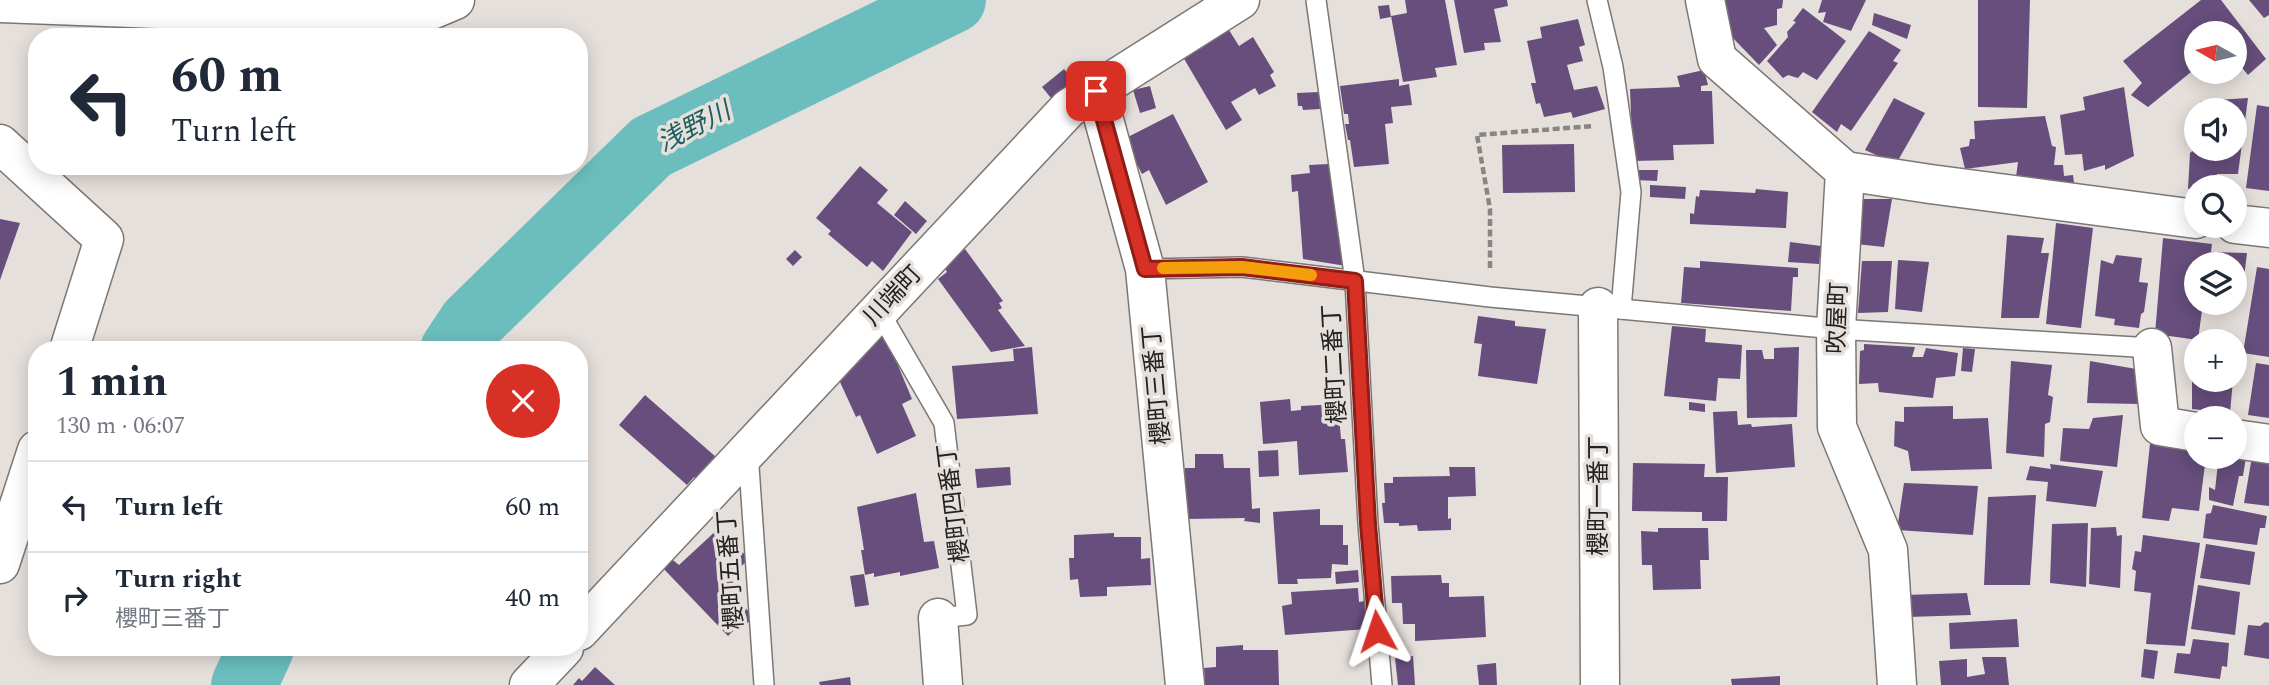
<!DOCTYPE html>
<html lang="en">
<head>
<meta charset="utf-8">
<style>
	body { margin:0; font-family:Spectral,"Noto Sans JP",serif; background:#f2f2f3; color:#1f2937; height:100vh; display:flex; flex-direction:column; font-size:26px; white-space:nowrap }
	* { box-sizing:border-box; margin:0 }
	p { font-size:23px; color:#747a83 }
	.icon { flex:none; width:38px; height:38px; fill:none; stroke:currentColor; stroke-width:2; stroke-linecap:round; stroke-linejoin:round }
	.map { position:relative; flex:1; overflow:hidden }
	.panel { position:absolute; left:28px; top:341px; width:560px; height:315px; display:flex; flex-direction:column; background:#fff; border-radius:28px; box-shadow:0 4px 18px #0003 }
	.panel>* { flex:none }
	.banner { position:absolute; left:28px; top:28px; width:560px; height:147px; border-radius:28px; box-shadow:0 4px 18px #0003; background:#fff; color:#1f2937; overflow:hidden }
	.needle { width:46px; rotate:278deg }
	.buttons { position:absolute; left:2184px; top:21px; display:grid; gap:14px }
	.buttons a { display:grid; place-items:center; width:63px; height:63px; border-radius:50%; background:#fff; box-shadow:0 4px 18px #0003; font-size:35px }
	.pin { position:absolute; display:grid; place-items:center; width:60px; height:60px; color:#fff; margin:-30px; border-radius:14px; box-shadow:0 4px 10px #0006 }
	.me { position:absolute; width:77px; margin:-38px; rotate:355deg; stroke-linejoin:round; filter:drop-shadow(0 0 5px #0008) }
	.turn { display:flex; align-items:center; gap:24px; height:147px; padding:0 28px; font-size:32px }
	.turn .icon { width:91px; height:91px; stroke-width:2.5 }
	.turn b { display:block; font-size:49px; line-height:60px }
	.round { display:grid; place-items:center; flex:none; width:74px; height:74px; border-radius:37px; background:#f2f2f3 }
	.headline { display:flex; align-items:center; justify-content:space-between; height:119px; padding:0 28px }
	h1 { font-size:42px; font-weight:700; line-height:52px }
	ul { padding:0; list-style:none }
	li { display:flex; align-items:center; gap:21px; height:91px; padding:0 28px; border-top:2px solid #e0e1e3 }
	li div { flex:1 }
	li b { display:block; font-size:26px }
	li em { font-style:normal }
	.map>svg:first-child { display:block }
	.lines { fill:none; stroke-linecap:round; stroke-linejoin:round }
	.river { stroke:#6cbebe; stroke-width:66 }
	.building { fill:#674e7d }
	.service-casing { stroke:#7d7774; stroke-width:22 }
	.minor-casing { stroke:#7d7774; stroke-width:41 }
	.path { stroke:#898582; stroke-width:4.5; stroke-dasharray:7 3.5; stroke-linecap:butt }
	.service { stroke:#fff; stroke-width:19 }
	.minor { stroke:#fff; stroke-width:38 }
	.route-casing { stroke:#8d1f18; stroke-width:18 }
	.route { stroke:#d93025; stroke-width:12 }
	.slow { stroke:#f59e0b; stroke-width:12 }
	.labels { text-anchor:middle; dominant-baseline:central; stroke-width:7; stroke-linejoin:round; paint-order:stroke }
	.street-label { font-size:24px; fill:#242220; stroke:#e6e0dc }
	.water-label { font-size:26px; font-style:italic; fill:#1b5f60; stroke:#e6e0dc }
</style>
</head>
<body>
<div class="map">
<svg width="2269" height="685" viewBox="0 0 2269 685">
	<rect width="100%" height="100%" fill="#e6e0dc"/>
	<g class="lines">
		<!-- river -->
		<g class="river">
			<path d="M453,350L471,323L651,147L953,0"/>
			<path d="M244,685L261,648"/>
		</g>
	</g>
	<!-- building -->
	<g class="building">
		<path d="M1405,0H1445L1457,65L1435,68L1437,77L1403,82L1391,16L1407,13Z"/>
		<path d="M1454,0H1507L1508,6L1494,9L1501,42L1484,43L1485,50L1464,53Z"/>
		<path d="M1719,0H1783L1782,8L1777,9V25L1764,28L1777,45L1759,65L1730,35Z"/>
		<path d="M1822,0H1866L1851,31L1823,22L1826,12L1818,13Z"/>
		<path d="M1978,0H2030L2027,108L1978,107Z"/>
		<path d="M2201,0H2221L2266,59L2248,75L2235,59V33H2196V68L2148,107L2131,95L2142,83L2123,61Z"/>
		<path d="M2249,0H2269V15L2264,18Z"/>
		<path d="M1389,5L1391,17L1380,19L1378,6Z"/>
		<path d="M1803,8L1846,41L1817,80L1803,72L1798,78L1788,75L1783,78L1767,61L1788,37L1787,32L1796,22L1793,21Z"/>
		<path d="M1874,13L1911,25L1907,39L1872,25Z"/>
		<path d="M1578,19L1585,45L1579,47L1583,61L1567,65L1574,90L1597,86L1605,109L1573,118L1571,112L1544,117L1540,103L1536,104L1531,83H1536L1527,41L1542,38L1540,27Z"/>
		<path d="M1229,30L1239,46L1253,37L1274,72L1270,75L1276,86L1259,95L1255,88L1231,102L1242,120L1226,130L1183,57Z"/>
		<path d="M1869,31L1901,50L1893,61L1898,63L1851,131L1841,124L1837,132L1812,112Z"/>
		<path d="M1064,69L1077,84L1055,103L1042,87Z"/>
		<path d="M1704,70L1708,85L1701,86V91H1712L1714,144L1673,145L1674,160L1633,161L1630,89L1680,87L1677,76Z"/>
		<path d="M1399,79V86L1409,84L1412,105L1391,107L1393,123L1385,124L1389,164L1354,167L1350,140H1348L1345,124H1349L1348,114H1344L1340,86Z"/>
		<path d="M1150,86L1156,108L1140,113L1133,90Z"/>
		<path d="M2124,87L2134,156L2105,170V165L2084,171L2082,154L2065,155L2060,115L2085,110L2083,97Z"/>
		<path d="M1319,92L1320,109L1303,110L1302,106H1298L1297,93Z"/>
		<path d="M1894,98L1925,113L1896,164L1865,150Z"/>
		<path d="M2248,98L2238,174H2217L2211,187L2188,189L2190,153L2195,149H2235V110H2199L2201,101Z"/>
		<path d="M2257,105L2269,107V191L2246,188Z"/>
		<path d="M1173,114L1208,182L1166,205L1149,170L1142,174L1124,139Z"/>
		<path d="M2045,116L2052,146L2056,147L2054,165H2063L2064,176L2073,175L2074,183H2052L2016,177L2018,162L1965,169L1960,148L1969,146L1970,139H1975L1974,121Z"/>
		<path d="M1574,144L1575,192L1503,193L1502,145Z"/>
		<path d="M1329,164L1346,266L1303,259L1298,191L1292,192L1291,175L1310,173L1309,165Z"/>
		<path d="M860,166L888,190L877,203L912,232L883,271L872,261L867,267L828,234L831,231L816,218Z"/>
		<path d="M1636,170H1658L1657,181L1635,180Z"/>
		<path d="M1650,185L1686,187L1685,199L1650,197Z"/>
		<path d="M1756,189L1788,192L1786,228L1690,224V213L1694,214L1696,196L1699,197L1700,190L1755,193Z"/>
		<path d="M1862,199H1892L1884,247L1856,244Z"/>
		<path d="M905,201L927,221L916,234L894,215Z"/>
		<path d="M0,219L20,223L0,280Z"/>
		<path d="M2056,223L2093,228L2081,328L2046,324Z"/>
		<path d="M2007,235L2044,238L2041,253H2049L2039,318H2001Z"/>
		<path d="M2163,238L2212,244L2211,252L2247,253L2242,294H2235V264H2196V303H2203L2198,340L2155,334Z"/>
		<path d="M1790,242L1821,246L1819,264L1788,262Z"/>
		<path d="M965,249L1003,301L999,303L1002,308L998,310L1025,346L991,352L938,279L947,272L943,265Z"/>
		<path d="M795,250L802,257L793,266L786,259Z"/>
		<path d="M2116,255L2142,258L2139,282L2148,283L2144,312L2141,314L2139,328L2114,325L2115,319L2095,316L2101,260L2113,264Z"/>
		<path d="M1898,260L1929,262L1922,312L1895,309Z"/>
		<path d="M1700,261L1798,268V277H1793L1791,311L1681,303L1684,267L1700,268Z"/>
		<path d="M1862,261H1892L1888,312L1858,313Z"/>
		<path d="M2257,267L2269,269V357L2243,353Z"/>
		<path d="M1478,316L1515,321V326L1546,329L1537,384L1478,376L1482,344L1474,343Z"/>
		<path d="M1672,326L1706,329L1705,342L1742,345L1740,379L1718,378L1716,401L1664,396Z"/>
		<path d="M884,332L912,399L902,404L916,436L877,454L860,415L856,417L835,371Z"/>
		<path d="M1864,344L1915,347L1912,357H1923L1926,348L1958,353L1955,376L1936,378L1933,398L1879,392L1878,383L1859,384L1860,351L1864,350Z"/>
		<path d="M1032,347L1038,414L957,419L952,366L1014,361L1013,349Z"/>
		<path d="M1799,347L1797,417L1747,418L1746,350H1762L1764,359H1774V348Z"/>
		<path d="M2189,347L2196,349V380H2233L2230,413L2192,409V376L2187,374Z"/>
		<path d="M1963,348L1975,349L1972,372L1961,371Z"/>
		<path d="M2011,361L2052,365L2048,395L2053,397L2050,422L2045,424L2044,457L2006,453Z"/>
		<path d="M2090,361L2142,370L2140,404L2087,403Z"/>
		<path d="M2256,363L2269,365V418L2248,415Z"/>
		<path d="M645,395L716,457L696,479L694,477L687,485L619,425Z"/>
		<path d="M1290,399L1291,411L1301,410V406L1338,404L1341,439H1345L1348,472L1299,475L1297,441L1263,444L1260,402Z"/>
		<path d="M1689,402L1705,404V412L1689,410Z"/>
		<path d="M1953,406V419L1988,418L1992,469L1911,471L1908,451L1894,446L1895,421L1904,422V407Z"/>
		<path d="M1737,411L1738,425L1751,424L1752,427L1792,424L1795,467L1716,473L1713,412Z"/>
		<path d="M2123,415L2117,467L2060,461L2063,428L2089,429L2093,418Z"/>
		<path d="M2150,444L2196,450V457H2206L2199,511L2172,508L2169,521L2142,518Z"/>
		<path d="M1278,450L1279,476L1259,477L1258,451Z"/>
		<path d="M2253,451L2269,454V506L2244,503Z"/>
		<path d="M1195,454H1223L1224,468H1250L1252,509L1260,508V523L1244,521L1245,518L1186,519L1185,468H1195Z"/>
		<path d="M2215,457H2246L2243,476H2239L2233,506L2209,500V487L2215,490L2218,463L2215,462Z"/>
		<path d="M1633,463L1705,464L1704,477H1728L1727,521H1702V512L1632,511Z"/>
		<path d="M2050,464L2103,471L2096,507L2046,501L2048,482L2026,480L2030,466L2051,469Z"/>
		<path d="M1010,467L1011,485L977,488L975,469Z"/>
		<path d="M1449,467H1475L1476,496L1448,497V519L1451,518V530L1418,531L1417,525L1399,526V523H1384L1382,503H1385L1384,483H1393V477L1450,476Z"/>
		<path d="M1904,483L1978,486L1973,535L1897,530Z"/>
		<path d="M916,493L924,542L934,541L939,568L900,576V572L874,577V573L865,575L861,550H864L857,507Z"/>
		<path d="M2036,495L2030,585H1984L1988,497Z"/>
		<path d="M2213,505L2267,516L2265,528H2260L2257,545L2203,538L2206,514L2211,513Z"/>
		<path d="M1320,509V525H1343V545H1348V565L1332,564L1331,578L1297,579L1298,584H1278L1273,512Z"/>
		<path d="M2088,523L2086,587L2050,583L2052,524Z"/>
		<path d="M2116,527L2117,536L2122,535L2120,588L2089,584L2091,528Z"/>
		<path d="M719,528L749,559L729,578L741,590L734,596L754,617L742,628L739,625L728,636L660,565L668,556L679,565Z"/>
		<path d="M1658,528H1708L1709,560H1700L1701,589L1653,590L1652,565H1642L1641,531L1658,532Z"/>
		<path d="M1114,533V537H1141V559L1150,558L1151,585L1107,587V596L1080,597L1078,579L1070,580L1069,558H1074V535Z"/>
		<path d="M2143,535L2200,543L2185,646L2146,644L2151,593L2134,591L2136,571L2132,569L2135,551L2141,552Z"/>
		<path d="M2206,544L2255,552L2250,585L2200,578Z"/>
		<path d="M1358,570L1359,582L1336,584L1335,572Z"/>
		<path d="M864,574L869,605L855,607L850,576Z"/>
		<path d="M1441,575L1442,583H1449V597L1484,596L1486,637L1415,641V624H1403L1402,603H1392L1391,576Z"/>
		<path d="M2198,585L2240,592L2235,635L2191,629Z"/>
		<path d="M1358,588L1359,602L1365,601L1367,629L1285,635L1282,606L1292,604L1291,592Z"/>
		<path d="M1967,593L1971,615L1908,617L1905,595Z"/>
		<path d="M2017,619L2019,647L1950,649L1949,623Z"/>
		<path d="M2265,622L2269,623V659L2244,655L2248,625L2260,626Z"/>
		<path d="M2193,639L2229,643L2227,667L2222,666L2220,679L2174,673L2177,653L2190,654Z"/>
		<path d="M1243,645V650H1278L1279,685H1205L1204,668L1216,667V647Z"/>
		<path d="M2144,649L2158,651L2154,679L2141,677Z"/>
		<path d="M1413,656L1415,685H1398L1395,658Z"/>
		<path d="M1982,657H2006L2009,685H1941L1939,661L1967,659V677L1985,674Z"/>
		<path d="M1496,663L1497,685H1479L1477,665Z"/>
		<path d="M595,667L615,685H573L579,678L582,681Z"/>
		<path d="M1780,676V685H1732L1731,679Z"/>
		<path d="M850,677L851,685H820L819,682Z"/>
	</g>
	<g class="lines">
		<!-- service casing -->
		<g class="service-casing">
			<g id="service">
				<path d="M1316,0L1355,281L1368,524L1382,685"/>
				<path d="M1597,0L1613,67L1631,192L1621,309"/>
				<path d="M1145,269L1242,267L1490,297L1836,329L2152,348"/>
				<path d="M879,311L944,423L967,615L938,618"/>
				<path d="M748,452L764,685"/>
			</g>
		</g>
		<!-- minor casing -->
		<g class="minor-casing">
			<g id="minor">
				<path d="M1705,0L1717,59L1845,171L1836,329L1837,427L1888,550L1897,685"/>
				<path d="M0,3L313,15L429,11L455,0"/>
				<path d="M1096,91L1145,269L1185,685"/>
				<path d="M0,144L104,239L69,350"/>
				<path d="M1845,171L1930,184L2196,219"/>
				<path d="M2235,224L2269,228"/>
				<path d="M1598,307L1600,685"/>
				<path d="M2152,348L2160,426L2196,432"/>
				<path d="M2235,439L2269,444"/>
				<path d="M0,564L37,450"/>
				<path d="M938,618L943,685"/>
				<path d="M579,631L1069,108L1240,0"/>
				<path d="M529,685L564,648"/>
			</g>
		</g>
		<!-- path -->
		<path class="path" d="M1490,268V209L1477,135L1593,126"/>
		<!-- service -->
		<use href="#service" class="service"/>
		<!-- minor -->
		<use href="#minor" class="minor"/>
	</g>
	<g class="lines">
		<!-- route casing -->
		<g class="route-casing">
			<path id="route" d="M1096,91L1145,269L1242,267L1355,281L1368,524L1377,631"/>
		</g>
		<!-- route -->
		<use href="#route" class="route"/>
		<!-- slow -->
		<path class="slow" d="M1163,268L1242,267L1311,275"/>
	</g>
	<g class="labels">
		<!-- street labels -->
		<g class="street-label">
			<text transform="translate(893 296) rotate(-47)">川端町</text>
			<text transform="translate(1838 318) rotate(-88)">吹屋町</text>
			<text transform="translate(1335 364) rotate(-93)">櫻町二番丁</text>
			<text transform="translate(1157 385) rotate(-95)">櫻町三番丁</text>
			<text transform="translate(1599 496) rotate(-90)">櫻町一番丁</text>
			<text transform="translate(954 503) rotate(-97)">櫻町四番丁</text>
			<text transform="translate(731 570) rotate(-94)">櫻町五番丁</text>
		</g>
		<!-- water labels -->
		<g class="water-label">
			<text transform="translate(694 127) rotate(-27)">浅野川</text>
		</g>
	</g>
</svg>
<div class="buttons">
<a><svg class="needle" viewBox="-14 -14 28 28"><path d="M0-13l5 13h-10z" fill="#e53935"/><path d="M0 13l5-13h-10z" fill="#747a83"/></svg></a>
<a><svg class="icon" aria-label="sound" viewBox="0 0 24 24"><path d="M4 9h4l5-4v14l-5-4H4zM17 9q2 3 0 6"/></svg></a>
<a><svg class="icon" aria-label="search" viewBox="0 0 24 24"><circle cx="10" cy="10" r="6"/><path d="M15 15l6 6"/></svg></a>
<a><svg class="icon" aria-label="layers" viewBox="0 0 24 24"><path d="M12 4l9 5-9 5-9-5zM3 14l9 5 9-5"/></svg></a>
<a>+</a>
<a>−</a>
</div>
<div class="pin" style="left:1096px;top:91px;background:#d93025"><svg class="icon" aria-label="arrive" viewBox="0 0 24 24"><path d="M6 21V4h12l-3 4 3 4H6"/></svg></div>
<svg class="me" style="left:1377px;top:631px" viewBox="-20 -20 40 40"><path d="M0-17L14 15 0 8-14 15z" fill="#d93025" stroke="#fff" stroke-width="4"/></svg>
<div class="banner">
<div class="turn"><svg class="icon" aria-label="left" viewBox="0 0 24 24"><path d="M17 20v-9H6M10 6l-5 5 5 5"/></svg><div><b>60 m</b>Turn left</div></div>
</div>
<section class="panel">
<div class="headline"><div><h1>1 min</h1><p>130 m · 06:07</p></div><a class="round" style="background:#d93025;color:#fff"><svg class="icon" aria-label="close" viewBox="0 0 24 24"><path d="M6 6l12 12M18 6L6 18"/></svg></a></div>
<ul>
<li><svg class="icon" aria-label="left" viewBox="0 0 24 24"><path d="M17 20v-9H6M10 6l-5 5 5 5"/></svg><div><b>Turn left</b></div><em>60 m</em></li>
<li><svg class="icon" aria-label="right" viewBox="0 0 24 24"><path d="M7 20v-9h11M14 6l5 5-5 5"/></svg><div><b>Turn right</b><p>櫻町三番丁</p></div><em>40 m</em></li>
</ul>
</section>
</div>
</body>
</html>
